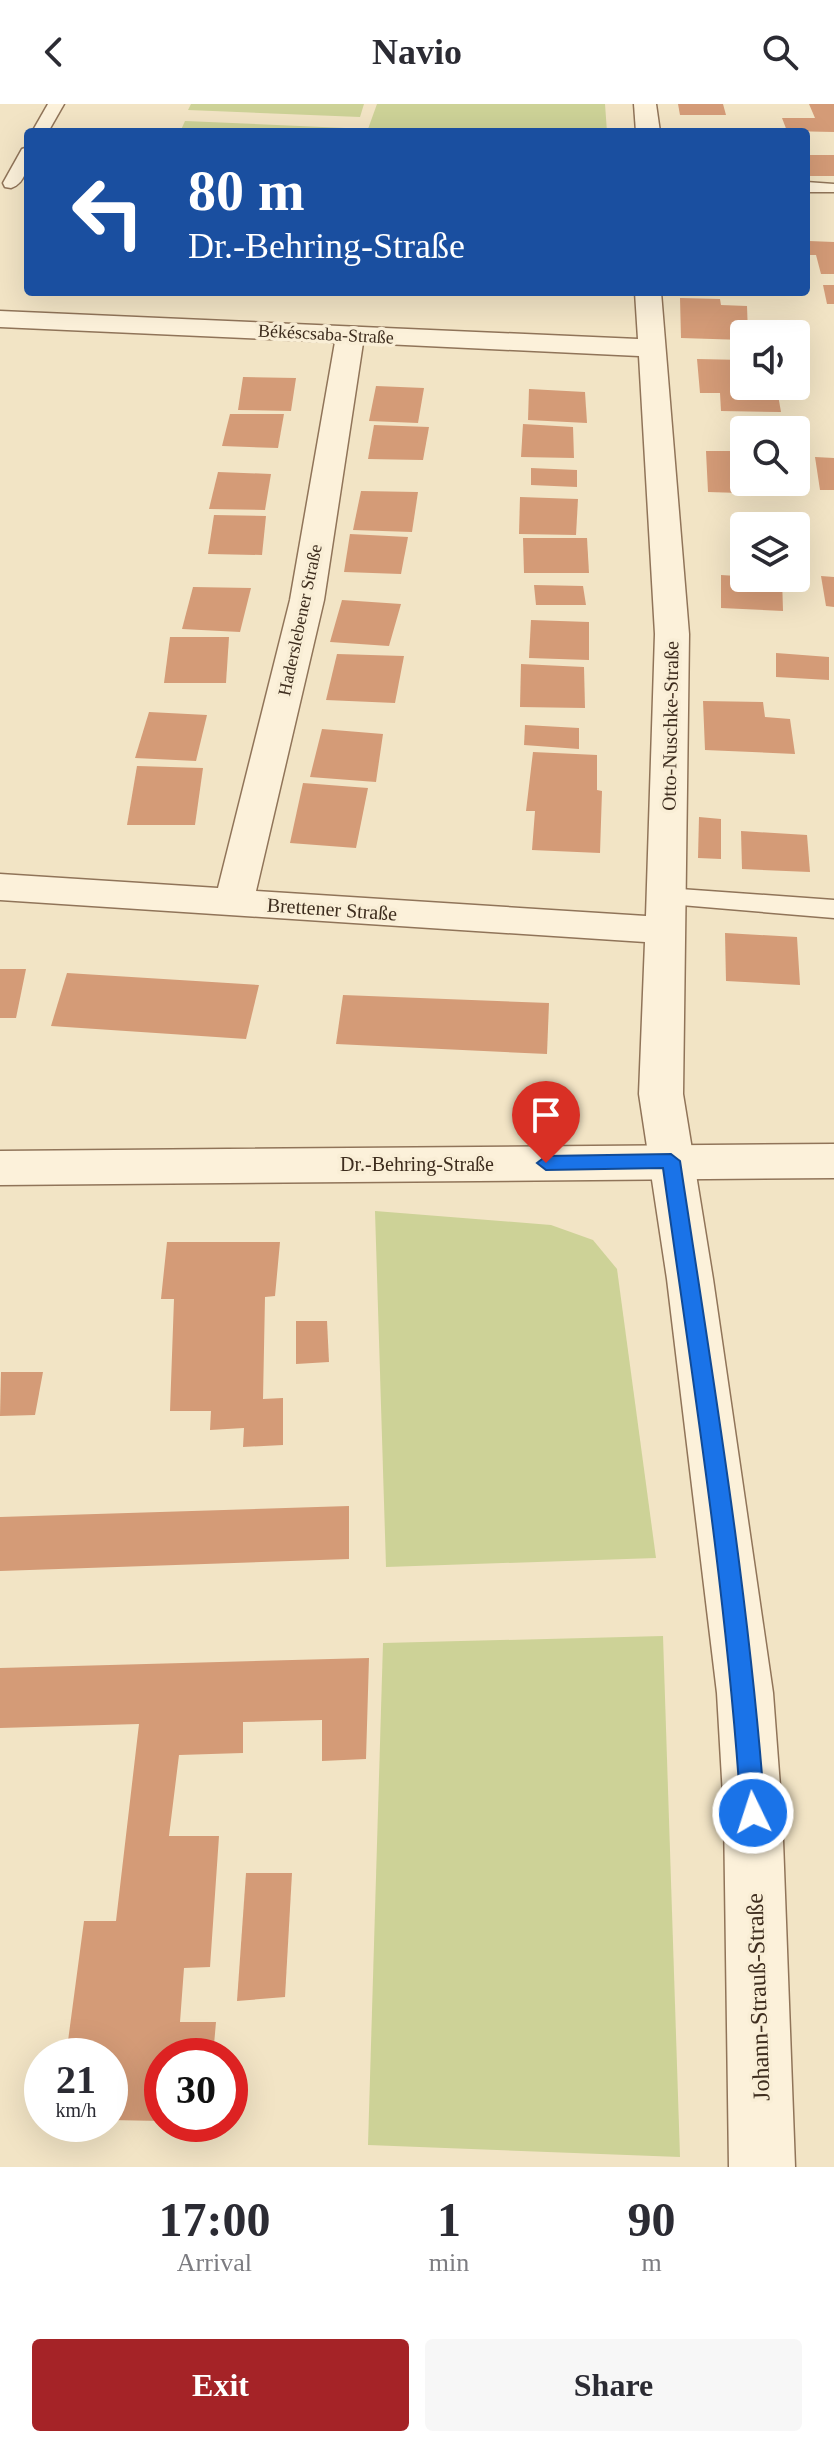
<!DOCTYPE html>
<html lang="en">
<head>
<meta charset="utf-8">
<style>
	body { margin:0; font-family:"Times New Roman",serif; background:#f7f7f7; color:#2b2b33; height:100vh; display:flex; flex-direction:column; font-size:30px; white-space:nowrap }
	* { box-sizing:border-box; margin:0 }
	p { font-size:26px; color:#7c7c81 }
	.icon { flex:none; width:44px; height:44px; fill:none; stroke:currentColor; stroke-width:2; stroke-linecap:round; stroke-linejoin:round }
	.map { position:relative; height:2063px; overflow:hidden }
	.panel { display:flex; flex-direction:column; background:#fff; flex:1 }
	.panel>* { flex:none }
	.hud { position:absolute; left:24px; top:24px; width:786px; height:168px; border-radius:8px; box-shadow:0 8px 32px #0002; background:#1a4fa0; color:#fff; overflow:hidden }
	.controls { position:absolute; left:730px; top:216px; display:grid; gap:16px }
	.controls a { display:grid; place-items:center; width:80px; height:80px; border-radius:8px; background:#fff; box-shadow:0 8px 32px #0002; font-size:40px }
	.speed { position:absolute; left:24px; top:1934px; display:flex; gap:16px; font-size:40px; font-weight:700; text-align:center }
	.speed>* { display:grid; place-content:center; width:104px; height:104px; border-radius:50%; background:#fff; box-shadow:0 8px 32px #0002; line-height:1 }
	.speed small { font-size:20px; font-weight:400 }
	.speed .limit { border:12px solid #d22; background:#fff; color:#111 }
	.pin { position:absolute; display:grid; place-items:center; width:68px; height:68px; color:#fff; margin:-82px -34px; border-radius:50% 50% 50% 0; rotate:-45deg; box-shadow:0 0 8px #0007 }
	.pin .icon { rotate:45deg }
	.me { position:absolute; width:88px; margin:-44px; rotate:356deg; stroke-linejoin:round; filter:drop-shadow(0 0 6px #0008) }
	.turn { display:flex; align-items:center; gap:28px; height:168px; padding:0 32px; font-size:36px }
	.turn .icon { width:104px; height:104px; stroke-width:2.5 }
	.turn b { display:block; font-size:56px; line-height:68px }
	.eta { display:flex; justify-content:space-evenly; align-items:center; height:136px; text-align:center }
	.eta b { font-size:48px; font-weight:700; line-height:56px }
	.cta { display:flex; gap:16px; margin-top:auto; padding:16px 32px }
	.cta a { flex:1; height:92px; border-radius:8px; background:#a52327; color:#fff; font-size:32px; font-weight:700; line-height:92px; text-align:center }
	.cta a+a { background:#f7f7f7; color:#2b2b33 }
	header { display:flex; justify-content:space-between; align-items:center; height:104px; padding:0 32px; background:#fff; font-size:36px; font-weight:700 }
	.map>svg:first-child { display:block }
	.green { fill:#cdd297 }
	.building { fill:#d49b77 }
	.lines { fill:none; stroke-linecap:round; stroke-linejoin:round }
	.service-casing { stroke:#907459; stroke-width:3 }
	.minor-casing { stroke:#907459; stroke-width:3 }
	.tertiary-casing { stroke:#907459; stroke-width:3 }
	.service { fill:#fcf1da; fill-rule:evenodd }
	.minor { fill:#fcf1da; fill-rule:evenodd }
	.tertiary { fill:#fcf1da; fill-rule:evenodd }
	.route { fill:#1a73e8; stroke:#114b97; stroke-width:2 }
	.labels { text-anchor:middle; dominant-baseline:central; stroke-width:7; stroke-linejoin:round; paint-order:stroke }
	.far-street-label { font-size:18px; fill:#3e2d1e; stroke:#f9eed6 }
	.street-label { font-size:20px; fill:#3e2d1e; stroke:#f9eed6 }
	.near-street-label { font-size:24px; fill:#3e2d1e; stroke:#f9eed6 }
</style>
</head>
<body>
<header><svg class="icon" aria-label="back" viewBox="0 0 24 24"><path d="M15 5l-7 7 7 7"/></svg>Navio<svg class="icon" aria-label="search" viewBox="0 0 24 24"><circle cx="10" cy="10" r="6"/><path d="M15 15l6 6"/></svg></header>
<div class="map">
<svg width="834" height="2063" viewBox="0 0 834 2063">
	<rect width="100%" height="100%" fill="#f2e4c5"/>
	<!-- green -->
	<g class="green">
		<path d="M191,0H364L360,13L188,6Z"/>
		<path d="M377,0H605L607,28H180L185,17L368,25Z"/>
		<path d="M375,1107L551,1121L593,1136L617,1165L656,1454L386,1463Z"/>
		<path d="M663,1532L680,2053L368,2041L383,1539Z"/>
	</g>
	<!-- building -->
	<g class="building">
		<path d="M678,0H723L726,11H680Z"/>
		<path d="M809,0H834V28L787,27L782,14H815Z"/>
		<path d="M806,51H834V72H809Z"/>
		<path d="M806,130L809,137L834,138V170H821L816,151H806Z"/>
		<path d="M823,181H834V200H827Z"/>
		<path d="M680,194L720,195L721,201L747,202L748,230H744V236L681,234Z"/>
		<path d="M697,255L744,256V282H757L758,291H778L781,308L721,307L720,289H700Z"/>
		<path d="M243,273L296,274L291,307L238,306Z"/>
		<path d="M376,282L424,284L418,319L369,317Z"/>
		<path d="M529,285L585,288L587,319L528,316Z"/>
		<path d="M230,310H284L278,344L222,342Z"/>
		<path d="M523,320L573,323L574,354L521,353Z"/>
		<path d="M374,321L429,323L423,356L368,355Z"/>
		<path d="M706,347H744V378H769L770,390L708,388Z"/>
		<path d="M815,353L834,354V386H820Z"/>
		<path d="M531,364L577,366V383L531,381Z"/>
		<path d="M218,368L271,370L265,406L209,405Z"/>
		<path d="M361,387L418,388L412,428L353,426Z"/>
		<path d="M520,393L578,395L576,431L519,430Z"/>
		<path d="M214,411L266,412L262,451L208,450Z"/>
		<path d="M350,430L408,433L401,470L344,468Z"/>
		<path d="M523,434H587L589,469H524Z"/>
		<path d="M721,471L782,475L783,507L721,504Z"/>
		<path d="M821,472L834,473V503L826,502Z"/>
		<path d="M534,481L583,482L586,501H536Z"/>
		<path d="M193,483L251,484L240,528L182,525Z"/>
		<path d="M342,496L401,500L389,542L330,538Z"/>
		<path d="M531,516L589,518V556L529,554Z"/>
		<path d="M170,533H229L226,579H164Z"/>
		<path d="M776,549L829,553V576L776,573Z"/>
		<path d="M337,550L404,552L395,599L326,596Z"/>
		<path d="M521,560L584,563L585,604L520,603Z"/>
		<path d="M703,597L763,598L765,613L790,615L795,650L705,646Z"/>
		<path d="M149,608L207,611L196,657L135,654Z"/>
		<path d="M525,621L579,624V645L524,641Z"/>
		<path d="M322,625L383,630L376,678L310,673Z"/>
		<path d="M533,648L597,651V686L602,687L600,749L532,746L535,707H526Z"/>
		<path d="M137,662L203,664L195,721H127Z"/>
		<path d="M303,679L368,684L356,744L290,739Z"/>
		<path d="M699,713L721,715V755L698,754Z"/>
		<path d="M741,727L807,731L810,768L742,765Z"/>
		<path d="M725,829L797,833L800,881L726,877Z"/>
		<path d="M0,865H26L16,914H0Z"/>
		<path d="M67,869L259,881L246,935L51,922Z"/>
		<path d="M343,891L549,899L547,950L336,940Z"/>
		<path d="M167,1138H280L275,1192L265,1193L263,1295L283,1294V1341L243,1343L244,1324L210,1326L211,1307H170L174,1195H161Z"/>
		<path d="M296,1217H327L329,1258L296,1260Z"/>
		<path d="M1,1268H43L35,1311L0,1312Z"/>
		<path d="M349,1402V1455L0,1467V1413Z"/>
		<path d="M369,1554L366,1655L322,1657V1616L243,1618V1649L179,1651L169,1732H219L210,1863L184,1864L180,1918H216L213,1952H162V2017L110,2016V1952H66L84,1817H116L139,1620L0,1624V1564Z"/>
		<path d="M246,1769H292L285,1893L237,1897Z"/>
	</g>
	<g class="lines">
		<!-- service casing -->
		<g class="service-casing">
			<g id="service">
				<path d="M48,0H64L48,28H32Z"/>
				<path d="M28,43C28,58 28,78 11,84L5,83L3,79L22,45Z"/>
				<path d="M806,78L834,80V88H806Z"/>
				<path d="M666,784L834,796V814L657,799L653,793L657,787Z"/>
			</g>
		</g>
		<!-- minor casing -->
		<g class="minor-casing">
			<g id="minor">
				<path d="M634,0H656L660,28H636Z"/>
				<path d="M635,188H661L689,530L683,990L713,1175L773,1589L782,1709L795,2063H729L724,1709L717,1589L667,1175L639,990L645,838L0,796V770L218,784L290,496L335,238L0,223V207L638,235ZM363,239L639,252L655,530L646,812L256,787L324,496Z"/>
			</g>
		</g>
		<!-- tertiary casing -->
		<g class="tertiary-casing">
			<path id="tertiary" d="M834,1040V1074L0,1081V1047Z"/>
		</g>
		<!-- service -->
		<use href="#service" class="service"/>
		<!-- minor -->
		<use href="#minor" class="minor"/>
		<!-- tertiary -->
		<use href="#tertiary" class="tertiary"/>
	</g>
	<!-- route -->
	<path class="route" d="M671,1050L680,1057C713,1274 749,1490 765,1709L761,1717L753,1721L744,1717L741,1709C727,1492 693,1278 663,1064L546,1066L537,1059L546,1052Z"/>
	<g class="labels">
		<!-- far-street labels -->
		<g class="far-street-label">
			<text transform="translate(326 230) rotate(3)">Békéscsaba-Straße</text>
			<text transform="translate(300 516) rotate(-78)">Haderslebener Straße</text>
		</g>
		<!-- street labels -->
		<g class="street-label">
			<text transform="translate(670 622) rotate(-89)">Otto-Nuschke-Straße</text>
			<text transform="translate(332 805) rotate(4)">Brettener Straße</text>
			<text x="417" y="1060">Dr.-Behring-Straße</text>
		</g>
		<!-- near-street labels -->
		<g class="near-street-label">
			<text transform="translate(758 1893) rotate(-92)">Johann-Strauß-Straße</text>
		</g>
	</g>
</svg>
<div class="controls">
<a><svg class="icon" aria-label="sound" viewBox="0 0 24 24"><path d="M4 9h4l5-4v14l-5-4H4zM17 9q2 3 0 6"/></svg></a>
<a><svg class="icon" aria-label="search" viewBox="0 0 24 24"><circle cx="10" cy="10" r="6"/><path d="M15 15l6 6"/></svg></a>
<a><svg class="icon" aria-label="layers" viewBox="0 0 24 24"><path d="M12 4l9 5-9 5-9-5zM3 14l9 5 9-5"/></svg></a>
</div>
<div class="speed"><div>21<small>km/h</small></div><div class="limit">30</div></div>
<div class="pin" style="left:546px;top:1059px;background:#d93025"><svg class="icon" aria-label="arrive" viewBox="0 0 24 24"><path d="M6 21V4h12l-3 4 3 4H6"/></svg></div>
<svg class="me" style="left:753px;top:1709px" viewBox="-20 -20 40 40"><circle r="17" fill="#1a73e8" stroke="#fff" stroke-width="3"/><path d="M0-11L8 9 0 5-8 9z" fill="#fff"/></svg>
<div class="hud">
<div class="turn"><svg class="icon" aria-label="left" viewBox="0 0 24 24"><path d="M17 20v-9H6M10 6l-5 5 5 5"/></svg><div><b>80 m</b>Dr.-Behring-Straße</div></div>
</div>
</div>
<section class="panel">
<div class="eta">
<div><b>17:00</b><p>Arrival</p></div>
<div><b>1</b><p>min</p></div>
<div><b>90</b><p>m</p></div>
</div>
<div class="cta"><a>Exit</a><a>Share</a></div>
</section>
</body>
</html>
